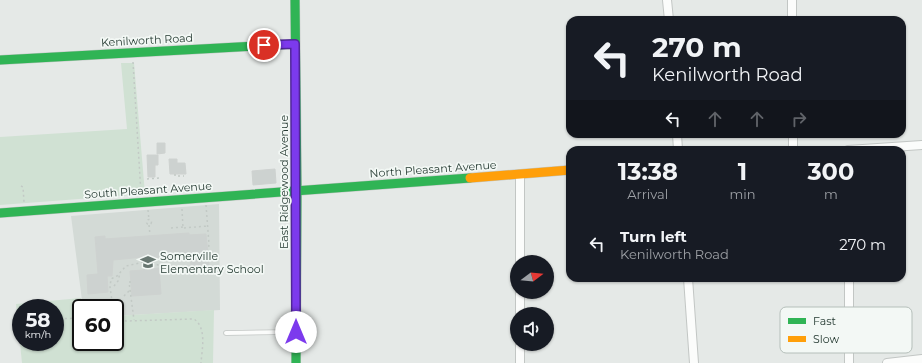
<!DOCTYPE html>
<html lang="en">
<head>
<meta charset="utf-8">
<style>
	body { margin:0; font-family:Montserrat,sans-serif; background:#242831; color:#f1f3f6; height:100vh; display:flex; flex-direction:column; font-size:15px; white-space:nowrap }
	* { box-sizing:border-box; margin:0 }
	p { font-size:13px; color:#9ea1a6 }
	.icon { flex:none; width:22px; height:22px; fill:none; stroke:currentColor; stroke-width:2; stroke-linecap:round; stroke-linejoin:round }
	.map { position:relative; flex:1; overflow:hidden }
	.drawer { position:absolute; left:566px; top:146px; width:340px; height:136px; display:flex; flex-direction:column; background:#171b24; border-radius:12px; box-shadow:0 1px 3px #0004 }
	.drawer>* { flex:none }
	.guide { position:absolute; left:566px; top:16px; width:340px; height:122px; border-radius:12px; box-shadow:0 1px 3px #0004; background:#171b24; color:#f1f3f6; overflow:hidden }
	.needle { width:26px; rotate:74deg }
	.fabs { position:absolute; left:510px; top:255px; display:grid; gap:8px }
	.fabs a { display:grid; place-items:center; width:44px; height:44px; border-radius:50%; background:#171b24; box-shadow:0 1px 3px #0004; font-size:20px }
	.speed { position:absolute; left:12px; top:299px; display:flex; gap:8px; font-size:20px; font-weight:700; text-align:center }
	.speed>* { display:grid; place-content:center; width:52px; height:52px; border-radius:50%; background:#171b24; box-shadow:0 1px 3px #0004; line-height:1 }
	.speed small { font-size:10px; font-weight:400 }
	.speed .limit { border:2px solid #111; border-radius:6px; background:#fff; color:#111 }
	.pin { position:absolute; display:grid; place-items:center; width:34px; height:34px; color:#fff; margin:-17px; border:2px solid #fff; border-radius:50%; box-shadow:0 1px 4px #0007 }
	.me { position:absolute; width:44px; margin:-22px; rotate:0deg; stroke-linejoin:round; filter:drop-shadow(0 0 3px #0008) }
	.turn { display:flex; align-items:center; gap:14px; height:84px; padding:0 20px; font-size:18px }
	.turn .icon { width:52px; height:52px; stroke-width:2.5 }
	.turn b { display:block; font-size:28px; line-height:34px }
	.lanes { display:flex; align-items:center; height:38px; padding:0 20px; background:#0003; justify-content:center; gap:20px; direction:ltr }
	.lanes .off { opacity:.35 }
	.eta { display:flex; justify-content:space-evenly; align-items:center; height:68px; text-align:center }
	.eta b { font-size:24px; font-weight:700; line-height:28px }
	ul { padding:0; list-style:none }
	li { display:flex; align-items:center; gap:12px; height:60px; padding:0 20px }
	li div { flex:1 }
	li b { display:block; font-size:15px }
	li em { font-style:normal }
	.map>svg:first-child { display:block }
	.built { fill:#d3dad6 }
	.green { fill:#d0e1d3; fill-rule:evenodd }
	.building { fill:#cdd2d0; stroke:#ced2d0 }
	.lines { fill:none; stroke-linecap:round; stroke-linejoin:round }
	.lane-casing { stroke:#c2c6c4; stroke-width:5.5 }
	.street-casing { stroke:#c2c6c4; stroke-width:10 }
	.fast-casing { stroke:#c1c6c4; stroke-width:10 }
	.slow-casing { stroke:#c1c6c4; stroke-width:10 }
	.path { stroke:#c2c9c5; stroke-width:1.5; stroke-dasharray:2 3; stroke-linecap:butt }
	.lane { stroke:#fbfcfb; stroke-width:4 }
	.street { stroke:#fbfcfb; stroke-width:8 }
	.fast { stroke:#30b455; stroke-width:9 }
	.slow { stroke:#ff9f0a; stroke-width:9 }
	.route-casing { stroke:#51269a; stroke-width:10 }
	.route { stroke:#7c3aed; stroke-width:7 }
	.labels { text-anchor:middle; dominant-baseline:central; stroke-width:3.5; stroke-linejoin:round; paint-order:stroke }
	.street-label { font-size:11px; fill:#253a32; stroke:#f3f8f5 }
	.poi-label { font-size:11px; fill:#253a32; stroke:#f3f8f5; text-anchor:start }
	.key { fill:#f3f8f5; stroke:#b5bfba; stroke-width:1 }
	.key-label { font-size:11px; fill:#253a32 }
</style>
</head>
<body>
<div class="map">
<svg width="922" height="363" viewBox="0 0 922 363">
	<rect width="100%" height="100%" fill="#e5e9e7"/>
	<!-- built -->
	<path class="built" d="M219,204L220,310L115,316V308H83L71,216Z"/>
	<!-- green -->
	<g class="green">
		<path d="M121,63H134L145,194L0,205V137L127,129Z"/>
		<path d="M81,298L82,308H81V342H115V316L214,310L213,363H22L16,304ZM21,308H55V342H21Z"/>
	</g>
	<!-- building -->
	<g class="building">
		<path d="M157,143H165V153L157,154Z"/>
		<path d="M147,155H158V165H155V177H148Z"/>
		<path d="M169,159H177V163H185L186,174H170Z"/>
		<path d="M275,169L276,183L253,185L252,171Z"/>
		<path d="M189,233V235L206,234L209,265L191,266L190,255L152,258V269L159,268L161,294L132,296L130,271L144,270L143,257L113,260L112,276H107L108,292L88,294L87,275L98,274L95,237L105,236V239Z"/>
	</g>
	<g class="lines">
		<!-- lane casing -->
		<g class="lane-casing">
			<path id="lane" d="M226,333L294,332"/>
		</g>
		<!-- street casing -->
		<g class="street-casing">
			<g id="street">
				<path d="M667,0L669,20"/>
				<path d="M792,20V0"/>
				<path d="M677,134L678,150"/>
				<path d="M793,150V134"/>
				<path d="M848,150L922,145"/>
				<path d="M520,174V262"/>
				<path d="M688,278L694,363"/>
				<path d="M849,278V363"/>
				<path d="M520,292V314"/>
				<path d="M520,344V363"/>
				<path d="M887,363L922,359"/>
			</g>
		</g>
		<!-- fast casing -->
		<g class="fast-casing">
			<g id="fast">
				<path d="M295,0L297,191L296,363"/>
				<path d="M0,60L295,44"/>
				<path d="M0,213L470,178"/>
			</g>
		</g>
		<!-- slow casing -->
		<g class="slow-casing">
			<path id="slow" d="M470,178L570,170"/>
		</g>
		<!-- path -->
		<g class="path">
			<path d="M133,62L141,194"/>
			<path d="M175,174V176H184"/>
			<path d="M147,179L160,178"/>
			<path d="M21,186L23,187L24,202"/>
			<path d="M206,205L209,244L208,253"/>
			<path d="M182,209L183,228L208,226"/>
			<path d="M148,210L149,220"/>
			<circle cx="149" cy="222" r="2.5"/>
			<path d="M149,225L150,235"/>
			<path d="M171,228L183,227"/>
			<path d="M152,263L161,266L163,269"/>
			<path d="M131,282H129L134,320"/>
			<path d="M114,286L118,281L120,273"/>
			<path d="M124,296L130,290"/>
			<path d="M113,308L110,287L111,279L117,276L126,266L144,262"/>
			<path d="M55,319L81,318"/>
			<path d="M115,319L126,321L194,319C207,328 202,349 201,363"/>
		</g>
		<!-- lane -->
		<use href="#lane" class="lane"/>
		<!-- street -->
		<use href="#street" class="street"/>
		<!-- fast -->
		<use href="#fast" class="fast"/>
		<!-- slow -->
		<use href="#slow" class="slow"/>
	</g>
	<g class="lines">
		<!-- route casing -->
		<g class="route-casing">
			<path id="route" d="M264,45L295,44L296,332"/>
		</g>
		<!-- route -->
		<use href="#route" class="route"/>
	</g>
	<!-- icons -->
	<defs>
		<g id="school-bare" transform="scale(1.2)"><path d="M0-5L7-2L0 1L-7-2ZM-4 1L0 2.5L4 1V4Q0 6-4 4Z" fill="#687771" stroke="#f3f8f5" stroke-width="2.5" paint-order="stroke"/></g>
	</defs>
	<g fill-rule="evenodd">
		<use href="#school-bare" x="148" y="262"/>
	</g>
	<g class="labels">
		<!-- street labels -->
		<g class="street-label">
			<text transform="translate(147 40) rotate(-3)">Kenilworth Road</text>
			<text transform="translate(433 169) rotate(-4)">North Pleasant Avenue</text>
			<text transform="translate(284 182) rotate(-90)">East Ridgewood Avenue</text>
			<text transform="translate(148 190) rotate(-4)">South Pleasant Avenue</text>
		</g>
		<!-- poi labels -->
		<g class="poi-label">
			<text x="160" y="256">Somerville<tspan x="160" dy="13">Elementary School</tspan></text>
		</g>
	</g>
	<!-- legend -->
	<rect x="780" y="307" width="132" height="46" rx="6" class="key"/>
	<rect x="788" y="318" width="18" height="6" fill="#30b455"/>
	<rect x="788" y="336" width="18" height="6" fill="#ff9f0a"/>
	<g class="key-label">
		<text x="813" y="325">Fast</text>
		<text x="813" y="343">Slow</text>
	</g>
</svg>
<div class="fabs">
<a><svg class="needle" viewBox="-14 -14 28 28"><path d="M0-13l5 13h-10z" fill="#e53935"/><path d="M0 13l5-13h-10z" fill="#9ea1a6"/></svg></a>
<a><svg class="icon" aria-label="sound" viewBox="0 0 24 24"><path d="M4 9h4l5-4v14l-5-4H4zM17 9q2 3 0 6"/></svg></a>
</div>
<div class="speed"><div>58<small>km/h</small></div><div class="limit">60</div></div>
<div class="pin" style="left:264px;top:45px;background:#d93025"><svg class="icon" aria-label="arrive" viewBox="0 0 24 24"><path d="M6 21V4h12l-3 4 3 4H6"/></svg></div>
<svg class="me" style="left:296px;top:332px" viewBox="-20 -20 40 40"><circle r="19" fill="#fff"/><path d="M0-13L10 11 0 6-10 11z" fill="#7c3aed"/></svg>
<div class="guide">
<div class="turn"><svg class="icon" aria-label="left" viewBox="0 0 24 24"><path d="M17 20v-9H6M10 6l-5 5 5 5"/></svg><div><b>270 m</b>Kenilworth Road</div></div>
<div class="lanes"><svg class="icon" aria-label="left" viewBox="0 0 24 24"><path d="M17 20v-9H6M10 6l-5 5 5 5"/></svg><svg class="icon off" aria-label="ahead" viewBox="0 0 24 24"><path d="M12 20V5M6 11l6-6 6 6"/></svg><svg class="icon off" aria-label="ahead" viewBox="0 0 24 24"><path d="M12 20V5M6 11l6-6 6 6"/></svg><svg class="icon off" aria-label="right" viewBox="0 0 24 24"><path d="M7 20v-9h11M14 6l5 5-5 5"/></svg></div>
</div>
<section class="drawer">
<div class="eta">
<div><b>13:38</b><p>Arrival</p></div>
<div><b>1</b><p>min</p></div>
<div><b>300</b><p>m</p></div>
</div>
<ul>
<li><svg class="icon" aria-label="left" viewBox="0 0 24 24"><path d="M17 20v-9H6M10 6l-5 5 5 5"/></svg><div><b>Turn left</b><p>Kenilworth Road</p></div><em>270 m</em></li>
</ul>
</section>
</div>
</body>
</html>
